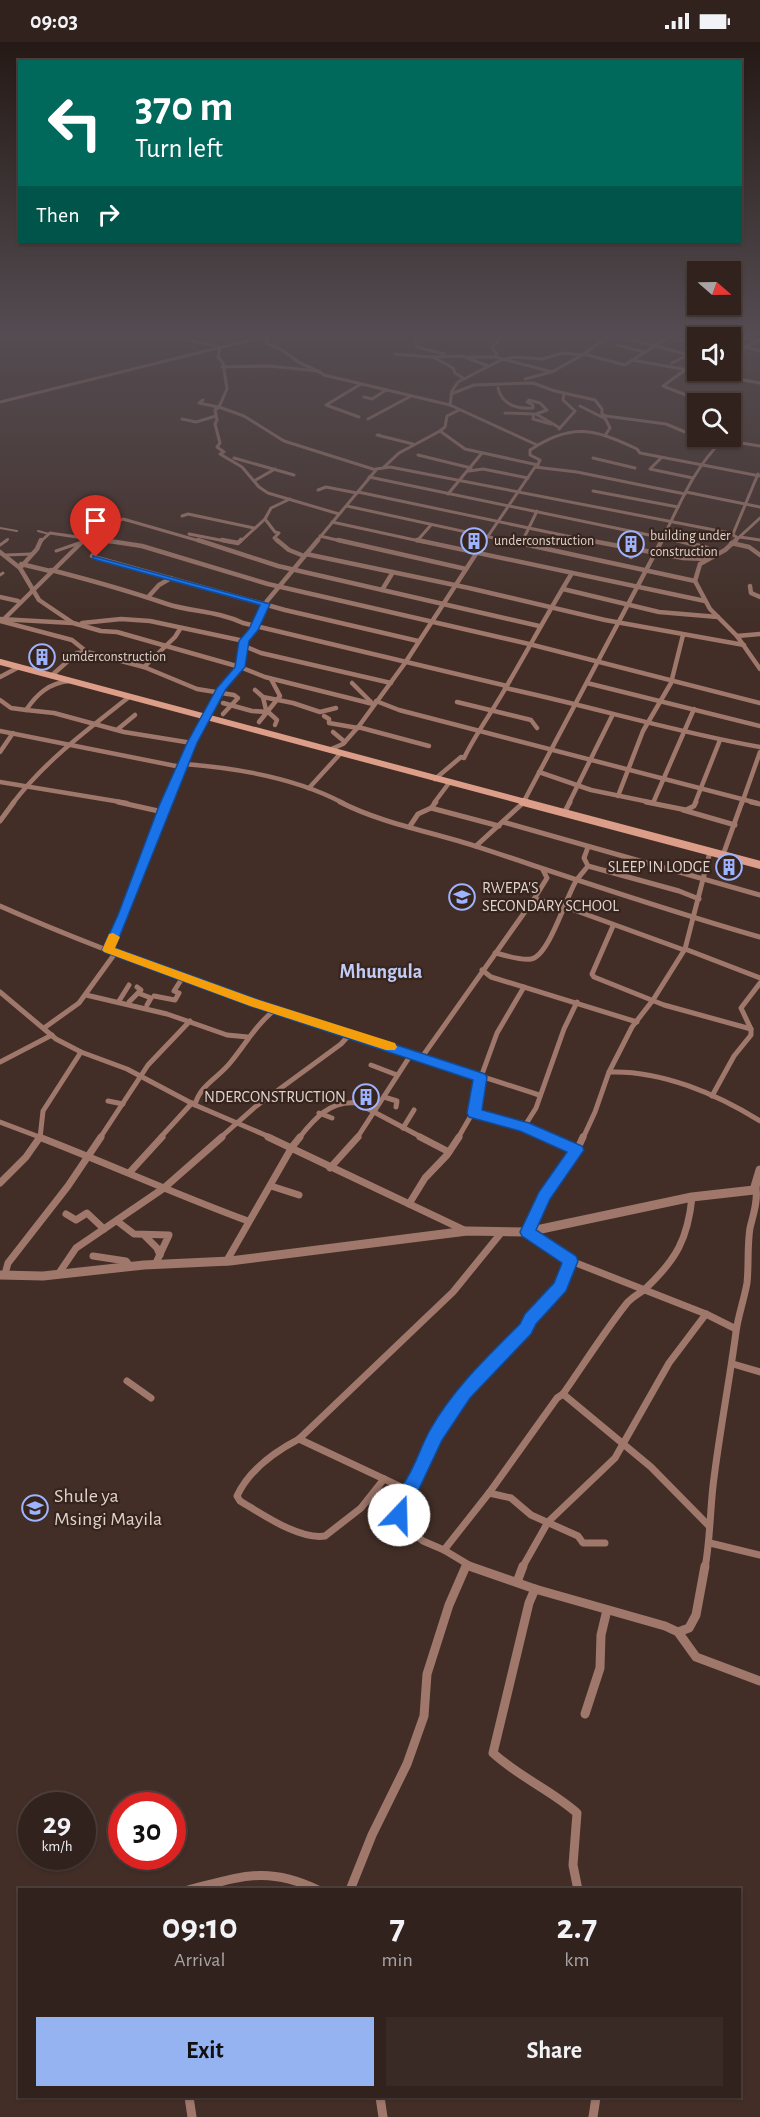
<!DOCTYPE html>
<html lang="en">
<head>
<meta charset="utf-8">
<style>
	body { margin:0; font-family:"Alegreya Sans",sans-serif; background:#3a2a26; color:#f1f3f6; height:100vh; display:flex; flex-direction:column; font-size:22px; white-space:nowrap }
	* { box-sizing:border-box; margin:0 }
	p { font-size:20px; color:#a8a4a4 }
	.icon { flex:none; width:33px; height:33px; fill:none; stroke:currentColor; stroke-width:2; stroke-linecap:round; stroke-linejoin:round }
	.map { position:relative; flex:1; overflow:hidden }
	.side { position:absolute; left:18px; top:1846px; width:723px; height:210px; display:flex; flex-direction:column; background:#32221d; border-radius:0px; box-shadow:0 2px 4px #0004,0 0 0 2px #4d3f3b }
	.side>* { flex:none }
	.top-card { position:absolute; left:18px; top:18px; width:724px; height:183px; border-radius:0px; box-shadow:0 2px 4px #0004,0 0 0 2px #4d3f3b; background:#00695c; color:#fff; overflow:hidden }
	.needle { width:39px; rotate:110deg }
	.controls { position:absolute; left:687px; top:219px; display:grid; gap:12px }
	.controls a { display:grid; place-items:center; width:54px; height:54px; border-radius:0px; background:#32221d; box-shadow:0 2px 4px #0004,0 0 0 2px #4d3f3b; font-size:30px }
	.speed { position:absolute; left:18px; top:1750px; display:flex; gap:12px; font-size:30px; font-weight:700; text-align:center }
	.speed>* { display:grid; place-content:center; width:78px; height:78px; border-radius:50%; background:#32221d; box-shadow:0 2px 4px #0004,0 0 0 2px #4d3f3b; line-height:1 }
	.speed small { font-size:15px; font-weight:400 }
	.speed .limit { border:9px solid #d22; background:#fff; color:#111 }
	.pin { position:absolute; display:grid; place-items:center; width:51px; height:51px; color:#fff; margin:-62px -26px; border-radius:50% 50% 50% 0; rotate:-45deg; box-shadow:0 0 6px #0007 }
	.pin .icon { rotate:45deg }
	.me { position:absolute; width:66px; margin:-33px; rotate:21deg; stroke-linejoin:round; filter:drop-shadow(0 0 4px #0008) }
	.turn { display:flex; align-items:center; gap:21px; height:126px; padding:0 18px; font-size:27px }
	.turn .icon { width:78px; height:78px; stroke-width:2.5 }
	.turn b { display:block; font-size:42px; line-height:51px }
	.then { display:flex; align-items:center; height:57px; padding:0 18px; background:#0003; gap:12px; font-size:22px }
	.eta { display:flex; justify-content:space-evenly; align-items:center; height:102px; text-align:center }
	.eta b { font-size:36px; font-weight:700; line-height:42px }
	.primary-button { display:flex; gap:12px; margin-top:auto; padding:12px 18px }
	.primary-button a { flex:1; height:69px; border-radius:0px; background:#95b2f1; color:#111; font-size:24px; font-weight:700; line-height:69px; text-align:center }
	.primary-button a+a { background:#3a2a26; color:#f1f3f6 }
	.status { display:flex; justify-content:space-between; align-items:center; height:42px; padding:0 30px; background:#32221d; direction:ltr }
	.status svg { height:16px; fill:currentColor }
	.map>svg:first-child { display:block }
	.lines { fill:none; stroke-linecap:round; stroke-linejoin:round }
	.pedestrian-far1 { stroke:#9f786b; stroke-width:2 }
	.pedestrian { stroke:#9f786b; stroke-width:3 }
	.minor-far4 { stroke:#9f786b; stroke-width:3 }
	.minor-far3 { stroke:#9f786b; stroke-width:4.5 }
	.minor-far2 { stroke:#9f786b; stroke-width:5 }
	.minor-far1 { stroke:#9f786b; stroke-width:7 }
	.minor { stroke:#9f786b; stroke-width:9 }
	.tertiary { stroke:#9f786b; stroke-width:9 }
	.secondary-far1 { stroke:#dc9d89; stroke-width:6 }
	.secondary { stroke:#dc9d89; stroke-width:8 }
	.route { fill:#1a73e8; stroke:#114b97; stroke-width:1.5 }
	.slow { fill:#f59e0b }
	.labels { text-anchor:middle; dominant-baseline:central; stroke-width:4.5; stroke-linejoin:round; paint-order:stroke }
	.far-poi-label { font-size:14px; fill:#dfd2cd; stroke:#37241d; text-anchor:start }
	.poi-label { font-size:16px; fill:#dfd2cd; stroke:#37241d; text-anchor:end }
	.quarter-label { font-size:20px; font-weight:bold; fill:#c0ccf6; stroke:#37241d }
	.near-poi-label { font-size:20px; fill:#dfd2cd; stroke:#37241d; text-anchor:start }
</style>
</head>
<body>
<div class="status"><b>09:03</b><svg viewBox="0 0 49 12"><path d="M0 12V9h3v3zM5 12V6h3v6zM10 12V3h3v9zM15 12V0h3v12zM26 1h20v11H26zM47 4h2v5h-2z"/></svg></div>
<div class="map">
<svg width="760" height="2075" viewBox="0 0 760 2075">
	<rect width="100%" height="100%" fill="#422e27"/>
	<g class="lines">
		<!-- pedestrian-far1 -->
		<g class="pedestrian-far1">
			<path d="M0,486L17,489"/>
			<path d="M38,489L49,492"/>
			<path d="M5,500L8,497"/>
		</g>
		<!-- pedestrian -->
		<g class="pedestrian">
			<path d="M0,503L7,498"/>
			<path d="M56,509L79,501"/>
			<path d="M6,513L31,512"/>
			<path d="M0,533L3,531"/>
		</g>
		<!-- minor-far4 -->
		<g class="minor-far4">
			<path d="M176,295L220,305L218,315L223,321L227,347L219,365L244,374L284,399L376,428L316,500"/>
			<path d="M267,295L266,301C279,305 287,311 297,319C304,324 316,327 324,333L450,363L537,403"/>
			<path d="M414,295L417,305L444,312"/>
			<path d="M607,295L584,312L625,323L669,295"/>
			<path d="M622,295L689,313L698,312"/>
			<path d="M670,295L698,303"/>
			<path d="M708,295L712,296"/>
			<path d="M743,295L759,298"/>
			<path d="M730,301L745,305L760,298"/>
			<path d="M617,303L644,310"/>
			<path d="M746,305L760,309"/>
			<path d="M395,312L431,315L462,314L488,324"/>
			<path d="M433,315L453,326L455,331L463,336"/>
			<path d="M466,315H495L552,330L582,313"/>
			<path d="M495,315L497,312L492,306L501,295"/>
			<path d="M632,318L760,341"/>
			<path d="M672,321L690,312"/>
			<path d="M222,325L268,324L319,329"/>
			<path d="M685,328L663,344L686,353L698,364"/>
			<path d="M525,337L551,330"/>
			<path d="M498,346C502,363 517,367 533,366V363L527,360L529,358L540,361L547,368L536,372L560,386"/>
			<path d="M451,352L474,343L533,341L555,349L595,358L602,367V372L606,374L666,382L697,395L721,398"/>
			<path d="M364,355L372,357L386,348"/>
			<path d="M203,358L199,361L218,365"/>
			<path d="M0,360L262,295"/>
			<path d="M450,363L452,349L458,340L501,318L515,315L542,317L563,311L581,313"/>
			<path d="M580,364L604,376"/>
			<path d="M219,365L215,368L217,378L215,382L220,401L217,405L224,410L220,412L242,425L259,445L268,451L339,472"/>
			<path d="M505,371L534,372L533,377L551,382"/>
			<path d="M604,374L610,386L606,392"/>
			<path d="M359,375L326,363L361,342"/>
			<path d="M182,377L196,380L216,374"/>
			<path d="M368,377L411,354"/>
			<path d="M559,387L575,369L563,358L564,351"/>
			<path d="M440,389L465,407L538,423"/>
			<path d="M380,393H377L413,402"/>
			<path d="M418,413L471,426"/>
			<path d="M234,416L294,433"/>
			<path d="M593,416L635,426"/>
			<path d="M661,416L650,427L693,436"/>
			<path d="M537,424L540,418L530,413V408C572,380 594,387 637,407L640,411L760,434"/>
			<path d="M384,425L399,411L440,389L445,385L447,374L459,368"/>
			<path d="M376,427L390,425L730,491L738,496"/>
			<path d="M469,429L483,427L528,436"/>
			<path d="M369,435L683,500"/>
			<path d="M254,439L275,427"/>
			<path d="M318,448L326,445L357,451"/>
			<path d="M593,449L678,465"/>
			<path d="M358,450L595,500"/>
			<path d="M686,450L760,465"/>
			<path d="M448,452L482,411"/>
			<path d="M347,464L512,500"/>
			<path d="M182,474L188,472L254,486"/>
			<path d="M332,480L424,500"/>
			<path d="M189,492L230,500"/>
			<path d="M733,492L758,432"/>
			<path d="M320,494L345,500"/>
			<path d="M740,495L760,498"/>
			<path d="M417,499L431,483"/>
			<path d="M40,500L50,491L111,500"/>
			<path d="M83,500L97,489L123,477L203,500"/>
			<path d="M240,500L265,477"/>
			<path d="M278,500L274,496L279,491L275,490L265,477L271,466L290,457"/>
			<path d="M484,500L535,425L577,430L685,452"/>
			<path d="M522,500L537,469"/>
			<path d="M661,500C679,464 694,425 723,398L760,404"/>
			<path d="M734,500L760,476"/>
		</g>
		<!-- minor-far3 -->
		<g class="minor-far3">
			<path d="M98,498L97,505L99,506L92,514L97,516L285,568L418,599"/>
			<path d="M103,498L142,504L268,542L529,602L760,661"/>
			<path d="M198,498L278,524L539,584"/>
			<path d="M222,498L238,501L241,498"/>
			<path d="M277,498L289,508L304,514"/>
			<path d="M338,498L466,527"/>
			<path d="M417,498L705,559"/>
			<path d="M505,498L695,539"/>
			<path d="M587,498L683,516L706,517L707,506L677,498"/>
			<path d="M736,498L725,508L700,522L695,539L710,567L737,594L760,627"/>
			<path d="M521,501L522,498"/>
			<path d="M731,501L749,505L760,513"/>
			<path d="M0,510L20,526L39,558L73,581L101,589L117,590L240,625L265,635L373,662"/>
			<path d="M306,512L469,546L605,578L744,603"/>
			<path d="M631,515L636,506"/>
			<path d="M21,522L50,529"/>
			<path d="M20,526L37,507L41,498"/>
			<path d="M51,528C90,538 129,549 167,562C192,570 218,569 243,581L507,644"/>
			<path d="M750,544L751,551L760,555"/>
			<path d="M563,547L659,570L718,575"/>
			<path d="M382,548L393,530"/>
			<path d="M149,554L159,543L171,536"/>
			<path d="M0,555L18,559"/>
			<path d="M5,576L84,498"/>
			<path d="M0,577L72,581"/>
			<path d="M0,579L72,598L87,610"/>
			<path d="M82,581L121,577L150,579L244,599"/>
			<path d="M737,594L760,592"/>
			<path d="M244,604L261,611L391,641"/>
			<path d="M144,625L175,595L180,587"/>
			<path d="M51,634L77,611L87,610L144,625L197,647L234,653L238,656L223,672"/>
			<path d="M0,635L19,625"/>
			<path d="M69,639C49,641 37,652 26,668L54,671L124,690L192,701"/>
			<path d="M352,641L373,662"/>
			<path d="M587,641L760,684"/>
			<path d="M505,646C590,664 674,690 760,705"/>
			<path d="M255,648L263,655L293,661L320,670L336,666"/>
			<path d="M263,655L266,668L277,678L275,683"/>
			<path d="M0,658L11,666L26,668"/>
			<path d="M376,659L399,668L757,761"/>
			<path d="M457,660L531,678L537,686"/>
			<path d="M223,661L252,669L268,670"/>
			<path d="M324,674L329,677V681L358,686"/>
			<path d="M259,680L280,654L271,637"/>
			<path d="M358,685L429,704"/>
			<path d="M118,687L135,673"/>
			<path d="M0,689L181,725"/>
			<path d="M333,690L345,700"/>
			<path d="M329,708L343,702L359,684L405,621L485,498"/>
			<path d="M0,710L13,691"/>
			<path d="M184,722C237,726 296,736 343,761"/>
			<path d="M539,730L591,748L654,761"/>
			<path d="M435,737L461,715L464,716C477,689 495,666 509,640C530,604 550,567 572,531"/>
			<path d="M0,740L127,761"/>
			<path d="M309,746L340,712"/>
			<path d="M618,754L643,689L671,641L683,593"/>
			<path d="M13,761C46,718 87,688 129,655"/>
			<path d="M167,761L192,701L221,646L240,625L244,599L254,588L267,559L318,498"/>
			<path d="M434,761L449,741"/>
			<path d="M523,761L662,498"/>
			<path d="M569,761L613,672"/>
			<path d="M653,761L694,667"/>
			<path d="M695,761L720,698"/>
			<path d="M742,761L760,710"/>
		</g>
		<!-- minor-far2 -->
		<g class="minor-far2">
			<path d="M118,760L163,770"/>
			<path d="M340,760C383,782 433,790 478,805C572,836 665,868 760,895"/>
			<path d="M646,760L686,768L694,764L696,760"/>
			<path d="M751,760L760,762"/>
			<path d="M431,766L499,784"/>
			<path d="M683,768L735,783"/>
			<path d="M564,771L570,760"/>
			<path d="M0,779L14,760"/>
			<path d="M503,780L760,853"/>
			<path d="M410,784L418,772L431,766L436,760"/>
			<path d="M476,804L524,760"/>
			<path d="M588,805L584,816L588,824L679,849L699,857"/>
			<path d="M723,813L742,760"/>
			<path d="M534,857L563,864L684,908"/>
			<path d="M0,864C174,941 358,994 539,1053"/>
			<path d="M613,884L592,932L594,935L664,963L751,987"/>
			<path d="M108,907L168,760"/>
			<path d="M685,907L760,936"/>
			<path d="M495,911C505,913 521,919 531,917C549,914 566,855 576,839C580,833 584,829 588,824"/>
			<path d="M482,928L491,935L637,980"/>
			<path d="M0,950L56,997L81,1010L127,1027L195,1063L272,1096"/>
			<path d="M138,951L151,956L147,963"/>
			<path d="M86,953L167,972L227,993L248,995"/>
			<path d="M154,954L175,958L179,951L174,949L183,935"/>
			<path d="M119,959L129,943"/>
			<path d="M129,960L141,948L137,945"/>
			<path d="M44,986L79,961L116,910"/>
			<path d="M422,1015L534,857L547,836L543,828"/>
			<path d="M0,1020L52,993"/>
			<path d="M371,1023L397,1033"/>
			<path d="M609,1030C661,1028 717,1052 760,1079"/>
			<path d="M712,1054L734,1014L751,993V987L741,966L760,941"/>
			<path d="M384,1055L397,1059L396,1065"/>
			<path d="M108,1059L123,1062"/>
			<path d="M195,1063C200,1043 218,1036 230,1021C246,1002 256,982 276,967"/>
			<path d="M319,1071L332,1076"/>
			<path d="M474,1071L524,1085L550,1096"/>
			<path d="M0,1080L42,1096"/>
			<path d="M524,1085L536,1066L564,987L577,960"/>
			<path d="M403,1086L414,1068"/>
			<path d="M40,1096L43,1069L81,1010"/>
			<path d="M100,1096L148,1023L190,979"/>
			<path d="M160,1096L192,1061"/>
			<path d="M220,1096L255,1065L341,1002L350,992"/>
			<path d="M299,1096C314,1077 330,1058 357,1061L423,1096"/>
			<path d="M357,1096L412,1011"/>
			<path d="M458,1096L476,1065L481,1035L497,991L524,945"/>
			<path d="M583,1096L595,1070L609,1030L632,985L653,958L685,907L710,810"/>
		</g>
		<!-- minor-far1 -->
		<g class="minor-far1">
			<path d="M39,1095C109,1122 177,1153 248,1179"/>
			<path d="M268,1095L464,1188"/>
			<path d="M420,1095L449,1110"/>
			<path d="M547,1095L577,1108"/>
			<path d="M583,1095L577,1108L544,1154L527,1190L571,1219L706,1272L736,1287"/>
			<path d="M330,1126L358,1095"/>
			<path d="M130,1130L162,1095"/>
			<path d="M0,1141L26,1115L40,1095"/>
			<path d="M271,1144L299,1153"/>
			<path d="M409,1162L425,1136L447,1113L459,1095"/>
			<path d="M66,1172L76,1178L87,1171L104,1187"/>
			<path d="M117,1179L134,1192L169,1193L155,1223"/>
			<path d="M145,1194L157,1206L160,1213"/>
			<path d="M93,1214L126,1219L130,1224"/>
			<path d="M226,1220L292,1105L300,1095"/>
			<path d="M59,1231L76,1206L164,1146L222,1095"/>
			<path d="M5,1232L8,1221L68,1144L101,1095"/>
			<path d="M733,1322L760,1330"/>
			<path d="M127,1339L151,1356"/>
			<path d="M563,1352L651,1425L709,1484"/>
			<path d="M299,1397L399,1444L403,1448L399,1473L403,1483L423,1499L444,1508L474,1526"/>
			<path d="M384,1437L361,1466L325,1494C299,1498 262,1472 240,1459L237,1454C249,1428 274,1410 299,1397L453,1250L501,1191"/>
			<path d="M489,1451L511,1456L531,1473L578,1494L583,1501H605"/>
			<path d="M402,1455L412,1443L436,1393L464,1351L525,1287L560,1245L571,1219"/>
			<path d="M710,1501L760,1513"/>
			<path d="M444,1508L489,1451L557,1356L563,1352C584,1322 604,1290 627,1261C632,1255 639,1252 645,1247C676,1218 688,1197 692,1155"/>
			<path d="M465,1526L466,1523"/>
			<path d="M522,1526L548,1480L615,1416L669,1321L706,1272"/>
			<path d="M705,1526C710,1499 710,1471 713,1444C719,1393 729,1342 736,1290C738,1274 744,1258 747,1241C749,1223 747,1204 750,1186C753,1173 758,1160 756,1146"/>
		</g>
		<!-- minor -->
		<g class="minor">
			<path d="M469,1524L535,1547L665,1584L678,1590L696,1615L760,1639"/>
			<path d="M517,1540L523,1524"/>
			<path d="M535,1547L529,1561L493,1711C519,1735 551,1748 577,1771L573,1823L578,1848"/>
			<path d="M678,1590L689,1586L696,1573L705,1524"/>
			<path d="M585,1672L600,1626L601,1593L607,1568"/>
			<path d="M188,1848C240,1835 267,1823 318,1848"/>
			<path d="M350,1848L372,1793L407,1722L424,1674L427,1632L449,1563L466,1524"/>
			<path d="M189,2055L192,2075"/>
			<path d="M380,2055L383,2075"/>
			<path d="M593,2075L596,2055"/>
		</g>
		<!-- tertiary -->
		<path class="tertiary" d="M0,1233L43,1234L144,1223L230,1219L467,1189L527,1190L692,1155L754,1148L760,1128"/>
		<!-- secondary-far1 -->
		<path class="secondary-far1" d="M0,620L529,761"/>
		<!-- secondary -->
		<path class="secondary" d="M523,760L760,823"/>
	</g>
	<!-- sky -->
	<linearGradient id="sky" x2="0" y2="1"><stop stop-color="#241915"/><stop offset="0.5" stop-color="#544c52"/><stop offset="1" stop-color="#544c52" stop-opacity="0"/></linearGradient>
	<rect width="760" height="585" fill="url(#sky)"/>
	<!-- route -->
	<path class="route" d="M93,514L270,562L258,588L249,599L245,625L226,647L197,701L115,906L259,958L485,1032L487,1035L482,1068L529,1081L582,1104L584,1108L550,1157L536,1188L576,1214L578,1219L566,1249L536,1282L531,1292L470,1356L442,1398L418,1449L410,1458L405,1479L399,1481L393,1479C386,1462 397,1451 406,1438C416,1422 421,1404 430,1388C453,1347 487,1315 520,1282L525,1272L554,1241L562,1221L522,1194L520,1190L539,1150L567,1110L520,1089L469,1075L467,1071L473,1038L250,964L104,910L102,908L118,873L159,764L187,701L217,646L235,625L239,599L249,587L260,563L93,517Z"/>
	<!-- slow -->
	<path class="slow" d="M113,891L120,895L115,906L259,958L395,1001L397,1005L395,1008H386L250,964L104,910L102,908L109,892Z"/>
	<!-- icons -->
	<defs>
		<g id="building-ring" transform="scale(1.35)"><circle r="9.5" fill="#37241d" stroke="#9eb3fd" stroke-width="1.5"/><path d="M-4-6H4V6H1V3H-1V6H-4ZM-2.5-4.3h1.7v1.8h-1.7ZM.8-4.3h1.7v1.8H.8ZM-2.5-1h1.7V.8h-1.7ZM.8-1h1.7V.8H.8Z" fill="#9eb3fd"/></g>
		<g id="school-ring" transform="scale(1.35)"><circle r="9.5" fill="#37241d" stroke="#9eb3fd" stroke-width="1.5"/><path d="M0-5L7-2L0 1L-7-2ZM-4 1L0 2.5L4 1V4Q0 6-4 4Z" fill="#9eb3fd"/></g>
	</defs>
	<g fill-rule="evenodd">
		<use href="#building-ring" x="474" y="499"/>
		<use href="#building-ring" x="631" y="502"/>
		<use href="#building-ring" x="42" y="615"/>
		<use href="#building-ring" x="729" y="825"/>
		<use href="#school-ring" x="462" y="855"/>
		<use href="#building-ring" x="366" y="1055"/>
		<use href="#school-ring" x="35" y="1466"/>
	</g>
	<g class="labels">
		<!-- far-poi labels -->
		<g class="far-poi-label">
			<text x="650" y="494">building under<tspan x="650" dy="16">construction</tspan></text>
			<text x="494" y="499">underconstruction</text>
			<text x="62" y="615">umderconstruction</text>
		</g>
		<!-- poi labels -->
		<g class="poi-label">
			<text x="710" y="825">SLEEP IN LODGE</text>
			<text x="482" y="846" text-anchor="start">RWEPA'S<tspan x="482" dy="18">SECONDARY SCHOOL</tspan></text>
			<text x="346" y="1055">NDERCONSTRUCTION</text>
		</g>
		<!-- quarter labels -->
		<g class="quarter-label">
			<text x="381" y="930">Mhungula</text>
		</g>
		<!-- near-poi labels -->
		<g class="near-poi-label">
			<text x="54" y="1454">Shule ya<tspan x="54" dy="23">Msingi Mayila</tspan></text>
		</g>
	</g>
</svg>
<div class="controls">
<a><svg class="needle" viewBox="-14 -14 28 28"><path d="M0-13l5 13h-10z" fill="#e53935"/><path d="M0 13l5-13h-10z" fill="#a8a4a4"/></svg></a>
<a><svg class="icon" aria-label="sound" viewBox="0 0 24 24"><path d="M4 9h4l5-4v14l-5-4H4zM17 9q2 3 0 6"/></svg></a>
<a><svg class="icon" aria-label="search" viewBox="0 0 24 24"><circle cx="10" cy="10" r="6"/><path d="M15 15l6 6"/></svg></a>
</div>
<div class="speed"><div>29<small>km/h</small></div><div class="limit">30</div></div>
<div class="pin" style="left:96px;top:515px;background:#d93025"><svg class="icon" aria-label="arrive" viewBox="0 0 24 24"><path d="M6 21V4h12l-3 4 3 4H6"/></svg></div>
<svg class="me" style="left:399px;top:1473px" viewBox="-20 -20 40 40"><circle r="19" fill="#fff"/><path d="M0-13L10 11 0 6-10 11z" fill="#1a73e8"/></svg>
<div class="top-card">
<div class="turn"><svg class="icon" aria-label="left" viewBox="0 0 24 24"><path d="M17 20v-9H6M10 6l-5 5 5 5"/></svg><div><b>370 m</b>Turn left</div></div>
<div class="then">Then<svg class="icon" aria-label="right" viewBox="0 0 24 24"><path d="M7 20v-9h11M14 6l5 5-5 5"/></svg></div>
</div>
<section class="side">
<div class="eta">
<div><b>09:10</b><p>Arrival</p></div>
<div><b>7</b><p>min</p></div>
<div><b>2.7</b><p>km</p></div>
</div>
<div class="primary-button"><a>Exit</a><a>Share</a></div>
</section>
</div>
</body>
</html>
